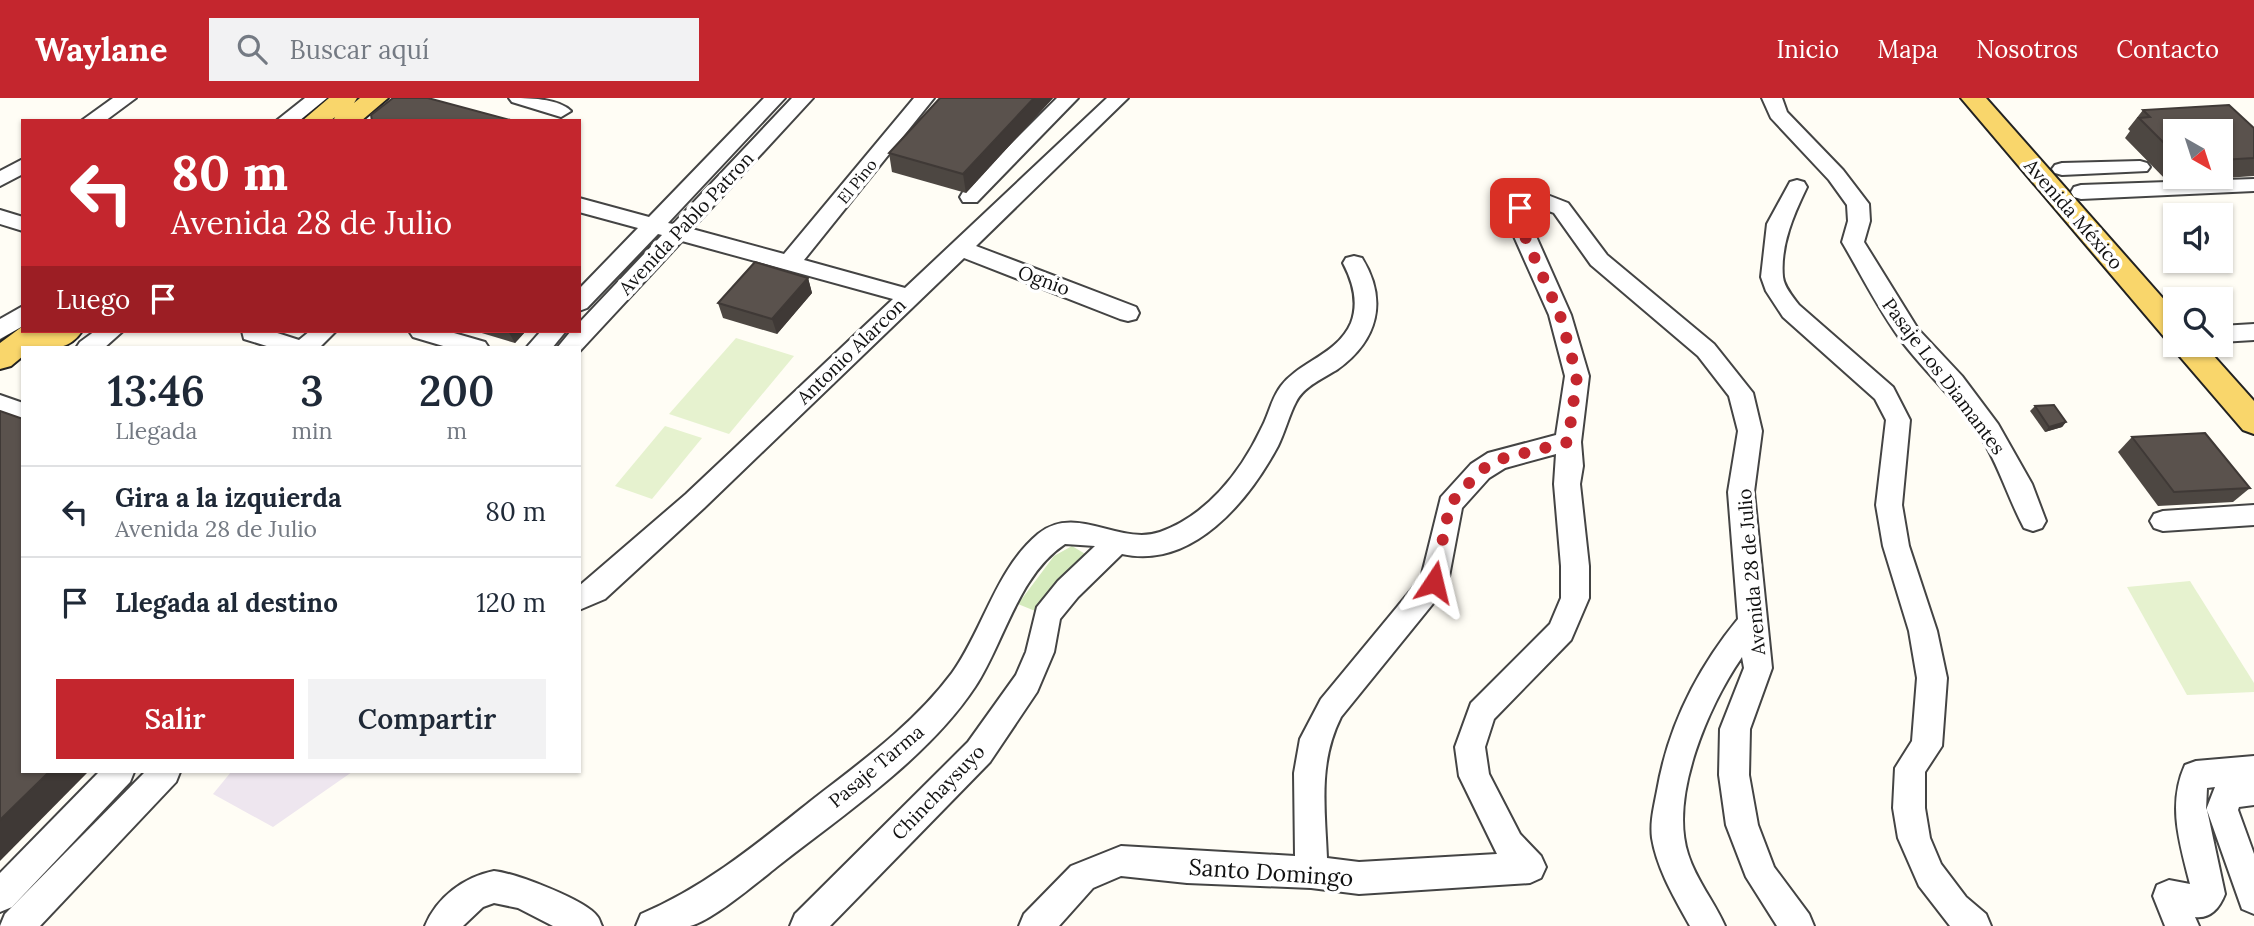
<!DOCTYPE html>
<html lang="es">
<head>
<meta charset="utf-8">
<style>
	body { margin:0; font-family:Lora,serif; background:#f2f2f3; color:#1f2937; height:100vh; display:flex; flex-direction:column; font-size:26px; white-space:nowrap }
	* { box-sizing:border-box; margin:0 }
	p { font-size:23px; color:#747a83 }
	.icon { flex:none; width:38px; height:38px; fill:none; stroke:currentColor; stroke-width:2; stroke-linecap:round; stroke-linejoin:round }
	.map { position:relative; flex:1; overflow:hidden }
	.sheet { position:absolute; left:21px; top:248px; width:560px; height:427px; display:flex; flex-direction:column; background:#fff; border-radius:0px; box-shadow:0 2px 5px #0004 }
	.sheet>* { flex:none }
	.banner { position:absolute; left:21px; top:21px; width:560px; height:214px; border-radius:0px; box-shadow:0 2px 5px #0004; background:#c4262e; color:#fff; overflow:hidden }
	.needle { width:46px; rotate:141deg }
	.buttons { position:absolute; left:2163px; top:21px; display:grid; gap:14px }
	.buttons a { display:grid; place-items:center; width:70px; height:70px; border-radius:0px; background:#fff; box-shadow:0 2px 5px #0004; font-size:35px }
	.pin { position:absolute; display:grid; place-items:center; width:60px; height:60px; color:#fff; margin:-30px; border-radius:14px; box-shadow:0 4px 10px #0006 }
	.me { position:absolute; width:77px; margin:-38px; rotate:10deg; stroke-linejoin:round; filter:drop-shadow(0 0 5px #0008) }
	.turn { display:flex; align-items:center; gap:24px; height:147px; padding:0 35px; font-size:32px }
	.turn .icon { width:91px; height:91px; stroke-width:2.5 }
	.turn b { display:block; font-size:49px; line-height:60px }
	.then { display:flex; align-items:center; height:66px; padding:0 35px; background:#0003; gap:14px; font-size:26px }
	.eta { display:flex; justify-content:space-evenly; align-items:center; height:119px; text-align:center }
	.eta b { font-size:42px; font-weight:600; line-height:49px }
	.action { display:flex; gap:14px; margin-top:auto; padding:14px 35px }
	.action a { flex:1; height:80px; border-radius:0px; background:#c4262e; color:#fff; font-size:28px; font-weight:600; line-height:80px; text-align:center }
	.action a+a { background:#f2f2f3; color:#1f2937 }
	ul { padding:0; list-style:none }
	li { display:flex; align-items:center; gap:21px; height:91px; padding:0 35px; border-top:2px solid #e0e1e3 }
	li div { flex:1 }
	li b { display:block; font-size:26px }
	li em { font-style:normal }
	header { display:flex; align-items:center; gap:42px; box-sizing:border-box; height:98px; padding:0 35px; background:#c4262e; color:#fff }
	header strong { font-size:33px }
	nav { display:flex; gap:38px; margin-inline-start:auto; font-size:24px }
	.search { width:490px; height:63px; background:#f2f2f3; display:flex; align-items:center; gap:18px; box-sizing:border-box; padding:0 24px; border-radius:0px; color:#747a83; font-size:26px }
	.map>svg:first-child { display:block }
	.industrial { fill:#eee6ef }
	.green { fill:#d5ebbd }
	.pitch { fill:#e6f2cf }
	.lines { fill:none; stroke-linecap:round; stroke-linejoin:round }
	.minor-casing { stroke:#444; stroke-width:4 }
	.major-casing { stroke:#222; stroke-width:4 }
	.minor { fill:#fff; fill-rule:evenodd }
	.major { fill:#f9d66b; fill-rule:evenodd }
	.wall { fill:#4d4742; fill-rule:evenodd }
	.shaded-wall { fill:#3f3936 }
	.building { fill:#5a524d; stroke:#3f3936; stroke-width:2 }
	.route { stroke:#c4262e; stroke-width:12; stroke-dasharray:0 21.6 }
	.labels { text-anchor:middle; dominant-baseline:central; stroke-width:7; stroke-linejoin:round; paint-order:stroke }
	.far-street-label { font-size:16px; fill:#111; stroke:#fff }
	.street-label { font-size:19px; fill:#111; stroke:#fff }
	.near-street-label { font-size:23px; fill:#111; stroke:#fff }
</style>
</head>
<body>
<header>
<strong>Waylane</strong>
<div class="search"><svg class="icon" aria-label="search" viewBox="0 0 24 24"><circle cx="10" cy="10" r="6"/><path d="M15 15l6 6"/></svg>Buscar aquí</div>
<nav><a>Inicio</a><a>Mapa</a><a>Nosotros</a><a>Contacto</a></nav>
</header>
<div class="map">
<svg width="2254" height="828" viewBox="0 0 2254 828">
	<rect width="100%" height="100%" fill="#fffdf5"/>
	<!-- industrial -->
	<path class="industrial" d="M231,674H352L273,729L213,696Z"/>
	<!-- green -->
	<path class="green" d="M1072,448L1087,457L1059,481L1040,515L1018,506L1054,458Z"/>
	<!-- pitch -->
	<g class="pitch">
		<path d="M736,240L794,258L729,336L669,316Z"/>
		<path d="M665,328L702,340L652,401L615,388Z"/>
		<path d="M2190,483L2254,585V594L2187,597L2127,489Z"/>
	</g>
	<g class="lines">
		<!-- minor casing -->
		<g class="minor-casing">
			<g id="minor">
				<path d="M113,0H136L105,23H81Z"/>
				<path d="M305,0H327L299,23H276Z"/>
				<path d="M509,0C528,0 558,0 571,13L561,19L512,4Z"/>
				<path d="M764,0H785L668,125L673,126L792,0H813L692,131L784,156L914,0H934L804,162L905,190L1107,0H1128L976,148L1136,209L1139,215L1136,221L1128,223L1120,221L964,160L704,410L605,501L579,512V488L686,396L893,201L682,143L579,254V250H557L571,233H579V225L662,137L658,136L587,210L579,213V191L638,130L579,114V100L649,119Z"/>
				<path d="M1057,0H1078L977,104H963L960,99L963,94Z"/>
				<path d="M1762,0H1782L1787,14L1843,72L1869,106L1870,123L1864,144L1918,231L1962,278L1998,326L2032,386L2046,423L2042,430L2033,433L2024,430C2008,400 1999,368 1981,339C1958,304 1928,277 1903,245C1879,213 1862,178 1842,144L1848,123L1847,107L1829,82L1771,20Z"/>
				<path d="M23,61V76L0,88V73Z"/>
				<path d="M2140,63L2147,65L2150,69L2147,73L2062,77L2055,75L2052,71L2055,67L2062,65Z"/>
				<path d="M2254,81V93L2081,101L2074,99L2071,94L2074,89L2081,87Z"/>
				<path d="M1797,82L1804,84L1807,89C1794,116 1780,147 1783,179C1784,189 1793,199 1799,207L1893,289L1910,322L1902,407L1909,448L1937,533L1947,580L1942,648L1925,674V710L1930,740L1941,766L1966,799L1986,816L1991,828H1950L1919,788L1898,740L1893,710L1895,670L1912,643L1917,580L1909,533L1883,448L1876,407L1886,322L1875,301L1783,219L1766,193L1761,179L1767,126L1790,84Z"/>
				<path d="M1550,98L1568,105L1607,157L1714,246L1753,295L1762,333L1754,394L1772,570L1750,631L1749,677L1758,727L1774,769L1809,816L1814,828H1777L1746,779L1726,727L1719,677L1720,631L1744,570L1742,559C1709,607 1669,698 1688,756C1696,782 1714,803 1725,828H1690C1675,801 1657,771 1652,740C1650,724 1654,709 1657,693C1668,629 1697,571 1738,521L1728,394L1738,333L1729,298L1698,258L1591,167L1554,115C1543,110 1536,112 1527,118L1571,217L1589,278L1581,344L1583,368L1580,386L1589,468V500L1571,542L1494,621L1485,649L1489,676L1520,736L1541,758L1546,769L1541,780L1530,785L1359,796L1311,790L1187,785L1121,778L1093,790L1059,828H1019L1024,816L1071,768L1121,748L1295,758L1294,675L1300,641L1321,601L1421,480L1441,399L1471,366L1488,355L1556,337L1565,278L1549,217L1504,116L1524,101ZM1556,356L1554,386L1561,468V500L1550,526L1471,605L1455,649L1459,678L1497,756L1359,764L1327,760C1325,710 1318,665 1341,619L1444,492L1448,484L1462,410L1489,380L1505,370Z"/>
				<path d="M0,112L23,119V133L0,126Z"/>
				<path d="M1354,158L1362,160C1388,202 1378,242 1338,271C1324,280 1304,288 1296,304C1289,317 1285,334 1278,348C1249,402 1193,472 1122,456L1078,499L1060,521L1054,554L1037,594L990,664L830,828H790L795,816L968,644L1016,577L1026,554L1037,509L1058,483L1095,448L1065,446C1018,477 1004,545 975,589C928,660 844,716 778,768C759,783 712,823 690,828C674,828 653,828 636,828L641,816C705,789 758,745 812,702C861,664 914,626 952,575C983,532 996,471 1038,436C1076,405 1119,448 1160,434C1207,417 1240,375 1261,331C1269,317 1271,301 1281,288C1300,263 1337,257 1351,225C1359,204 1353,184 1343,165L1346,160Z"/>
				<path d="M23,208V228L0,241V221Z"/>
				<path d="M2254,226V242L2221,244V228Z"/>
				<path d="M95,233H123L104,250H76L80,244Z"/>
				<path d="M242,233H271L299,242L310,233H336L319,250H273L244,241Z"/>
				<path d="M409,233H447L485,244L489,250H450L413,239Z"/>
				<path d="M541,233H566L552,250H526Z"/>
				<path d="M0,297L23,305V323L0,315Z"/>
				<path d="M2254,407V427L2163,433L2154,430L2150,423L2154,416L2163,413Z"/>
				<path d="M2254,658V707L2239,709L2238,712L2254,756V816L2242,811L2207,712L2225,796C2220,809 2211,821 2195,819L2199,828H2165L2153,798L2157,787L2169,782L2190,786C2180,746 2167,707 2185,667L2196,663ZM2215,689L2206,712L2207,690Z"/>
				<path d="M99,674H134L130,684L12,809L0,814V775Z"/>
				<path d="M145,674H180L176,684L40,828H0L5,816Z"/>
				<path d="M494,773C515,775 586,802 597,818C600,821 600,825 602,828H553L518,810L494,805L483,809L463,828H425C437,799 464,779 494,773Z"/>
			</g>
		</g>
		<!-- major casing -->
		<g class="major-casing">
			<g id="major">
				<path d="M329,0H357L354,5L360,0H388L361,23H333L335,19L330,23H302Z"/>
				<path d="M1961,0H1986L2175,214V247H2204L2254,303V336L2243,332L2176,254L2172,247L2174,243L2165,240Z"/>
				<path d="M23,228V233H82C68,255 46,250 23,250V258L11,268L0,271V245Z"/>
			</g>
		</g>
		<!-- minor -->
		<use href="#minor" class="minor"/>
		<!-- major -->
		<use href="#major" class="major"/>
	</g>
	<!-- wall -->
	<g class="wall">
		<path d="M940,0H1053L966,95L892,74L889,55Z"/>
		<path d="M2143,12L2254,30V78L2168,84L2125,40L2130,33L2128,31ZM2175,33H2221V79H2175Z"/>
		<path d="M808,180L812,195L777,236L723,220L718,205Z"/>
		<path d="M475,233H526L515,245Z"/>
		<path d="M2035,308L2066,324L2062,329L2045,334L2030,313Z"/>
		<path d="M2132,339L2250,390L2233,404L2158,408L2118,354Z"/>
	</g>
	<!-- shaded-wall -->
	<g class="shaded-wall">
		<path d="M1034,0H1053L966,95L963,76Z"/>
		<path d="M808,180L812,195L777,236L772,221Z"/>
		<path d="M508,233H526L515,245Z"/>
		<path d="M2066,324L2062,329L2045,334L2049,329Z"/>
		<path d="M49,674H88L0,763V722Z"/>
	</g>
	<!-- building -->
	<g class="building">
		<path d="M393,0H428L514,23H372L371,17Z"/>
		<path d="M940,0H1034L963,76L889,55Z"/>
		<path d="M2229,7L2254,30V60L2221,62V33H2175V56L2139,20L2150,19L2143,12Z"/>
		<path d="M755,164L808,180L772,221L718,205Z"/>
		<path d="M2054,307L2066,324L2049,329L2035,308Z"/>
		<path d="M0,313L23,321V674H49L0,722Z"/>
		<path d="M2205,335L2250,390L2174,394L2132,339Z"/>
	</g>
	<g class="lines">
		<!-- route -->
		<path class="route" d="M1434,484L1450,406L1480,373L1497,362L1568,344L1577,278L1560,217L1515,116L1520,110"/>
	</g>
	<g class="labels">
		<!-- far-street labels -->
		<g class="far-street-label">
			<text transform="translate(857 83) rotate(-51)">El Pino</text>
		</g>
		<!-- street labels -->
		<g class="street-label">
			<text transform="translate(2074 116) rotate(49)">Avenida México</text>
			<text transform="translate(686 125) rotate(-47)">Avenida Pablo Patron</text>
			<text transform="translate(1044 182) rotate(20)">Ognio</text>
			<text transform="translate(851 253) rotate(-44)">Antonio Alarcon</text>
			<text transform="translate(1944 278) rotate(53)">Pasaje Los Diamantes</text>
			<text transform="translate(1751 474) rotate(-95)">Avenida 28 de Julio</text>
			<text transform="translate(876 668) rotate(-40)">Pasaje Tarma</text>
			<text transform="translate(938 694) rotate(-46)">Chinchaysuyo</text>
		</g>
		<!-- near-street labels -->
		<g class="near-street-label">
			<text transform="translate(1271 774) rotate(4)">Santo Domingo</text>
		</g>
	</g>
</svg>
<div class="buttons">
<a><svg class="needle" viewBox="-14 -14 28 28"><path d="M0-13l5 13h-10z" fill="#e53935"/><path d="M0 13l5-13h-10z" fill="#747a83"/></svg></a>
<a><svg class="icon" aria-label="sound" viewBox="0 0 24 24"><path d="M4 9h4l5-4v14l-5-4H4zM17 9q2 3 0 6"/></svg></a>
<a><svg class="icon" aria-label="search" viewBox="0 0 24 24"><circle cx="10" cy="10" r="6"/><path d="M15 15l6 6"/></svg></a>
</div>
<div class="pin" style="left:1520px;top:110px;background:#d93025"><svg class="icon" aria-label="arrive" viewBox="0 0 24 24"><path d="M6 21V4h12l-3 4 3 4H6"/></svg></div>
<svg class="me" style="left:1434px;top:484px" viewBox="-20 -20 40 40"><path d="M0-17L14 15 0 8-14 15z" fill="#c4262e" stroke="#fff" stroke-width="4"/></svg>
<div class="banner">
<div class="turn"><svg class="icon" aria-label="left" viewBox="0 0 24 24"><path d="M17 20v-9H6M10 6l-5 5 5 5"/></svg><div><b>80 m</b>Avenida 28 de Julio</div></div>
<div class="then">Luego<svg class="icon" aria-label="arrive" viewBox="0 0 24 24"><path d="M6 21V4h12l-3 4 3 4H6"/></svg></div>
</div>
<section class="sheet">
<div class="eta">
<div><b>13:46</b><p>Llegada</p></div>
<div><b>3</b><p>min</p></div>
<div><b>200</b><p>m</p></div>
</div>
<ul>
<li><svg class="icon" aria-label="left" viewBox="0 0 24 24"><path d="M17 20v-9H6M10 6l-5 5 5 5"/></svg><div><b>Gira a la izquierda</b><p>Avenida 28 de Julio</p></div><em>80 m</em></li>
<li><svg class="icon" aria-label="arrive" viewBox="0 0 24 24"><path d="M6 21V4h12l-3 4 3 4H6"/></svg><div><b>Llegada al destino</b></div><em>120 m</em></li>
</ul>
<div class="action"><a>Salir</a><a>Compartir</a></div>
</section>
</div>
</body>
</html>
